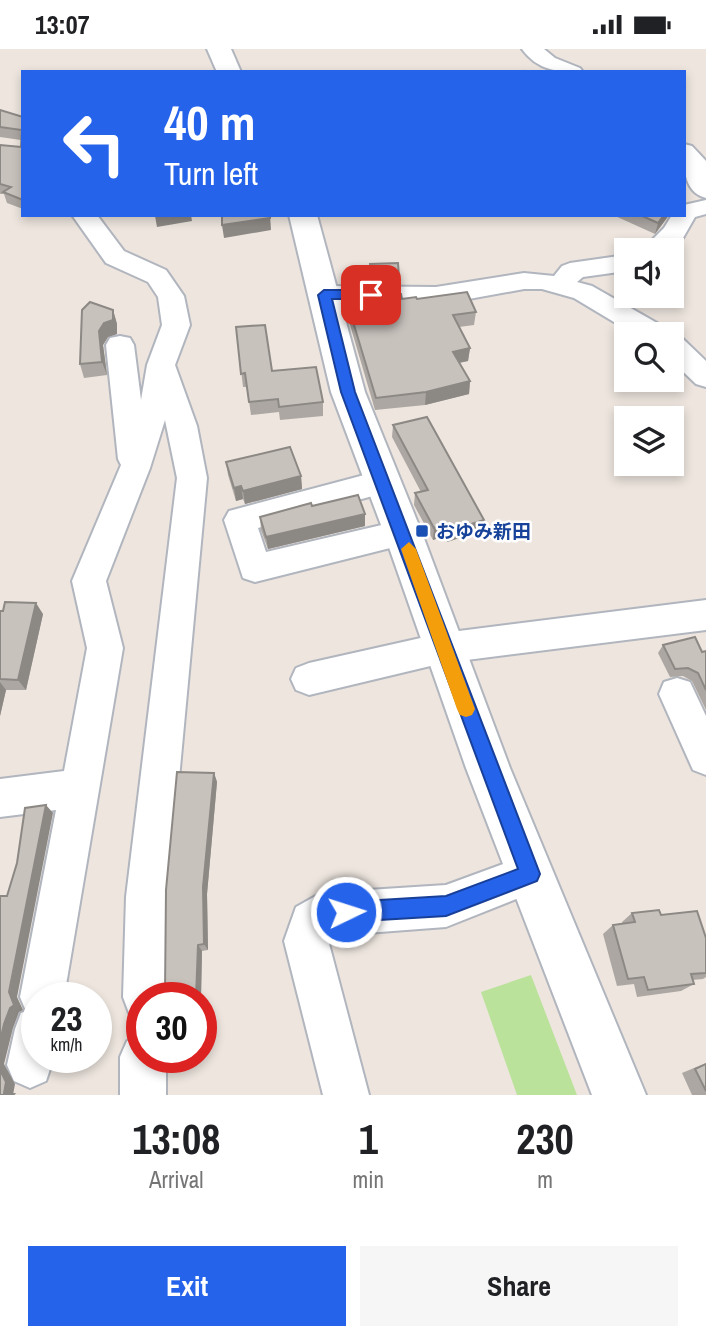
<!DOCTYPE html>
<html lang="en">
<head>
<meta charset="utf-8">
<style>
	body { margin:0; font-family:"Archivo Narrow","Noto Sans JP",sans-serif; background:#f6f6f6; color:#202124; height:100vh; display:flex; flex-direction:column; font-size:26px; white-space:nowrap }
	* { box-sizing:border-box; margin:0 }
	p { font-size:23px; color:#757577 }
	.icon { flex:none; width:38px; height:38px; fill:none; stroke:currentColor; stroke-width:2; stroke-linecap:round; stroke-linejoin:round }
	.map { position:relative; height:1046px; overflow:hidden }
	.panel { display:flex; flex-direction:column; background:#fff; flex:1 }
	.panel>* { flex:none }
	.hud { position:absolute; left:21px; top:21px; width:665px; height:147px; border-radius:0px; box-shadow:0 4px 10px #0003; background:#2563eb; color:#fff; overflow:hidden }
	.tools { position:absolute; left:614px; top:189px; display:grid; gap:14px }
	.tools a { display:grid; place-items:center; width:70px; height:70px; border-radius:0px; background:#fff; box-shadow:0 4px 10px #0003; font-size:35px }
	.speed { position:absolute; left:21px; top:933px; display:flex; gap:14px; font-size:35px; font-weight:700; text-align:center }
	.speed>* { display:grid; place-content:center; width:91px; height:91px; border-radius:50%; background:#fff; box-shadow:0 4px 10px #0003; line-height:1 }
	.speed small { font-size:18px; font-weight:400 }
	.speed .limit { border:10px solid #d22; background:#fff; color:#111 }
	.pin { position:absolute; display:grid; place-items:center; width:60px; height:60px; color:#fff; margin:-30px; border-radius:14px; box-shadow:0 4px 10px #0006 }
	.me { position:absolute; width:77px; margin:-38px; rotate:86deg; stroke-linejoin:round; filter:drop-shadow(0 0 5px #0008) }
	.turn { display:flex; align-items:center; gap:24px; height:147px; padding:0 28px; font-size:32px }
	.turn .icon { width:91px; height:91px; stroke-width:2.5 }
	.turn b { display:block; font-size:49px; line-height:60px }
	.eta { display:flex; justify-content:space-evenly; align-items:center; height:119px; text-align:center }
	.eta b { font-size:42px; font-weight:700; line-height:49px }
	.primary-button { display:flex; gap:14px; margin-top:auto; padding:14px 28px }
	.primary-button a { flex:1; height:80px; border-radius:0px; background:#2563eb; color:#fff; font-size:28px; font-weight:700; line-height:80px; text-align:center }
	.primary-button a+a { background:#f6f6f6; color:#202124 }
	.status { display:flex; justify-content:space-between; align-items:center; height:49px; padding:0 35px; background:#fff; direction:ltr }
	.status svg { height:19px; fill:currentColor }
	.map>svg:first-child { display:block }
	.green { fill:#bbe29b }
	.lines { fill:none; stroke-linecap:round; stroke-linejoin:round }
	.minor-casing { stroke:#b1b5be; stroke-width:4 }
	.tertiary-casing { stroke:#b1b5be; stroke-width:4 }
	.path { stroke:#c4c4c4; stroke-width:2.5; stroke-dasharray:3.5 2.5; stroke-linecap:butt }
	.minor { fill:#fff; fill-rule:evenodd }
	.tertiary { fill:#fff; fill-rule:evenodd }
	.wall { fill:#aca7a3 }
	.shaded-wall { fill:#8c8884 }
	.building { fill:#c8c2bd; stroke:#8c8884; stroke-width:2 }
	.route { fill:#2563eb; stroke:#184099; stroke-width:2 }
	.slow { fill:#f59e0b }
	.transit-dot { fill:#1a4fb4; stroke:#fff; stroke-width:2.5 }
	.labels { text-anchor:middle; dominant-baseline:central; stroke-width:5; stroke-linejoin:round; paint-order:stroke }
	.transit-label { font-size:19px; font-weight:bold; fill:#164399; stroke:#fff; text-anchor:start }
</style>
</head>
<body>
<div class="status"><b>13:07</b><svg viewBox="0 0 49 12"><path d="M0 12V9h3v3zM5 12V6h3v6zM10 12V3h3v9zM15 12V0h3v12zM26 1h20v11H26zM47 4h2v5h-2z"/></svg></div>
<div class="map">
<svg width="706" height="1046" viewBox="0 0 706 1046">
	<rect width="100%" height="100%" fill="#ede5de"/>
	<!-- green -->
	<path class="green" d="M531,926L577,1046H517L481,943Z"/>
	<g class="lines">
		<!-- minor casing -->
		<g class="minor-casing">
			<g id="minor">
				<path d="M522,0H544L555,9L580,19L583,23C558,23 538,22 522,0Z"/>
				<path d="M684,95L692,97L706,112V149C682,143 684,115 684,95Z"/>
				<path d="M706,151V165L695,168L683,189L669,201H642L664,179L672,166H684V156Z"/>
				<path d="M72,166H97L124,202L166,221L184,247L190,276L175,316L197,377L207,429L168,848L167,948H142V969L129,964L123,948L126,848L177,429L165,371L150,419L106,532L123,599L64,948H37V1008H54L46,1032L30,1039L14,1032L7,1016L15,980L21,964L26,962L20,948L56,761L0,768V730L64,722L87,599L72,532L121,416L118,410L106,296L110,289L120,287L130,289L134,296L141,351L147,316L162,276L158,248L148,233L106,214Z"/>
				<path d="M626,206V222L583,228L577,233L592,237L664,278L667,285H634L574,249L542,240H524L436,256L324,255L315,252L311,246L315,240L324,237L436,238L524,224L554,227L562,217L570,214Z"/>
				<path d="M672,287L682,289L706,312V338L696,335L672,312Z"/>
				<path d="M383,421L394,425L398,433L394,441L258,479L266,503L403,471L414,475L419,484L414,493L255,533L243,529L224,471L229,462Z"/>
				<path d="M706,551V581L443,614L309,646L296,641L291,630L296,619L309,614L443,584Z"/>
				<path d="M677,629L690,633L706,667V726L693,721L659,645L664,633Z"/>
				<path d="M530,805L544,811L550,825L544,839L446,878L327,887L369,1046H323L284,892L296,858L321,844L446,836Z"/>
				<path d="M142,986V1008H166V1046H120V1008L127,992Z"/>
			</g>
		</g>
		<!-- tertiary casing -->
		<g class="tertiary-casing">
			<g id="tertiary">
				<path d="M207,0H231L241,23H217Z"/>
				<path d="M289,166H317L365,343L422,484L510,719L646,1046H592L466,719L384,484L331,343Z"/>
			</g>
		</g>
		<!-- path -->
		<path class="path" d="M509,23L525,22"/>
		<!-- minor -->
		<use href="#minor" class="minor"/>
		<!-- tertiary -->
		<use href="#tertiary" class="tertiary"/>
	</g>
	<!-- wall -->
	<g class="wall">
		<path d="M0,61L23,68V160L7,154L4,145H0V96L21,98V91L0,88Z"/>
		<path d="M613,166H669L655,185Z"/>
		<path d="M370,215L399,228V235H370Z"/>
		<path d="M402,250H417L476,263L474,276L459,278L470,299L468,312L460,314L470,332L469,345L425,356L375,361L348,269V256Z"/>
		<path d="M113,261L117,275V285L108,288L103,296L107,326L84,329L80,315Z"/>
		<path d="M236,278L272,322L323,353V367L280,371L279,363L251,366L247,338H243Z"/>
		<path d="M393,376L484,471L481,482L447,493L444,487L433,491L414,456L415,444L421,443L392,388Z"/>
		<path d="M226,413L301,427L302,440L245,455L243,450L236,452L228,426Z"/>
		<path d="M312,457L365,477L268,500L261,481L260,468Z"/>
		<path d="M0,562L43,565L26,641H6L0,667Z"/>
		<path d="M663,596L702,603L706,602V661L692,632L683,627L670,628L658,604Z"/>
		<path d="M214,724L217,733L207,845L208,901L202,902L201,948H147L162,946L165,943Z"/>
		<path d="M632,864L661,866L706,889V928L703,930L692,931L694,935L681,942L637,948L634,935L617,937L603,885L613,876L622,874V873Z"/>
		<path d="M706,1014V1046H692L682,1024Z"/>
	</g>
	<!-- shaded-wall -->
	<g class="shaded-wall">
		<path d="M162,166H191L192,172L157,178L155,167Z"/>
		<path d="M270,166L271,181L224,189L222,176Z"/>
		<path d="M664,166H669L655,185L658,174Z"/>
		<path d="M113,261L117,275V285L108,288L103,296L107,326L102,313L99,282L104,274Z"/>
		<path d="M470,299L468,312L451,315L453,303Z"/>
		<path d="M470,332L469,345L425,356L426,343Z"/>
		<path d="M301,427L302,440L245,455L243,442Z"/>
		<path d="M241,437L243,450L236,452L234,439Z"/>
		<path d="M365,465V477L268,500L266,488Z"/>
		<path d="M484,471L481,482L447,493L449,482Z"/>
		<path d="M446,476L444,487L433,491L434,479Z"/>
		<path d="M36,554L43,565L26,641L18,631Z"/>
		<path d="M0,633L6,641L0,667Z"/>
		<path d="M214,724L217,733L207,845L208,901L204,895L203,838Z"/>
		<path d="M46,756L53,764L17,948L23,961L19,963L13,979L4,1015L15,1035L13,1046L4,1044L0,1021V992Z"/>
		<path d="M198,896L202,902L201,948H196Z"/>
	</g>
	<!-- building -->
	<g class="building">
		<path d="M0,61L23,68V151L3,143L11,138L0,135V96L21,98L22,81L0,78Z"/>
		<path d="M222,166H270V169L222,176Z"/>
		<path d="M640,166H664L658,174Z"/>
		<path d="M398,214L399,228H370V215Z"/>
		<path d="M467,243L476,263L453,266L470,299L453,303L470,332L426,343L376,349L348,256L371,252L370,245H401L402,250L416,248L417,250Z"/>
		<path d="M90,253L113,261V271L104,274L99,282L102,313L80,315L82,261Z"/>
		<path d="M265,276L272,322L316,318L323,353L279,358L278,350L249,353L245,324L241,325L236,278Z"/>
		<path d="M427,368L484,471L449,482L446,476L434,479L415,444L428,441L393,376Z"/>
		<path d="M290,398L301,427L243,442L241,437L234,439L226,413Z"/>
		<path d="M358,446L365,465L266,488L260,468L311,454L312,457Z"/>
		<path d="M5,553L36,554L18,631L0,630V562H3Z"/>
		<path d="M695,588L702,603L706,602V641L698,624L688,619L675,620L663,596Z"/>
		<path d="M177,723L214,724L203,838L204,895L198,896L196,948H147V946H162L165,943L166,841Z"/>
		<path d="M46,756L9,943L14,956L10,959L4,975L0,992V847H7L17,814L25,759Z"/>
		<path d="M659,861L661,866L697,862L706,889V924L691,925L694,935L648,941L644,928L628,930L613,876L635,873L632,864Z"/>
		<path d="M706,1015V1042L695,1020Z"/>
		<path d="M0,1021L6,1033L4,1044L14,1045L13,1046H0Z"/>
	</g>
	<!-- route -->
	<path class="route" d="M324,241H371L377,246L371,250H332L355,343L540,825L537,832L446,867L346,873L339,871L336,863L339,856L346,853L446,847L518,820L341,343L318,246Z"/>
	<!-- slow -->
	<path class="slow" d="M409,493L416,500L475,660L472,666L466,668L460,666L457,660L401,500Z"/>
	<!-- markers -->
	<rect class="transit-dot" x="415" y="475" width="14" height="14" rx="3.5"/>
	<g class="labels">
		<!-- transit labels -->
		<g class="transit-label">
			<text x="436" y="482">おゆみ新田</text>
		</g>
	</g>
</svg>
<div class="tools">
<a><svg class="icon" aria-label="sound" viewBox="0 0 24 24"><path d="M4 9h4l5-4v14l-5-4H4zM17 9q2 3 0 6"/></svg></a>
<a><svg class="icon" aria-label="search" viewBox="0 0 24 24"><circle cx="10" cy="10" r="6"/><path d="M15 15l6 6"/></svg></a>
<a><svg class="icon" aria-label="layers" viewBox="0 0 24 24"><path d="M12 4l9 5-9 5-9-5zM3 14l9 5 9-5"/></svg></a>
</div>
<div class="speed"><div>23<small>km/h</small></div><div class="limit">30</div></div>
<div class="pin" style="left:371px;top:246px;background:#d93025"><svg class="icon" aria-label="arrive" viewBox="0 0 24 24"><path d="M6 21V4h12l-3 4 3 4H6"/></svg></div>
<svg class="me" style="left:346px;top:863px" viewBox="-20 -20 40 40"><circle r="17" fill="#2563eb" stroke="#fff" stroke-width="3"/><path d="M0-11L8 9 0 5-8 9z" fill="#fff"/></svg>
<div class="hud">
<div class="turn"><svg class="icon" aria-label="left" viewBox="0 0 24 24"><path d="M17 20v-9H6M10 6l-5 5 5 5"/></svg><div><b>40 m</b>Turn left</div></div>
</div>
</div>
<section class="panel">
<div class="eta">
<div><b>13:08</b><p>Arrival</p></div>
<div><b>1</b><p>min</p></div>
<div><b>230</b><p>m</p></div>
</div>
<div class="primary-button"><a>Exit</a><a>Share</a></div>
</section>
</body>
</html>
